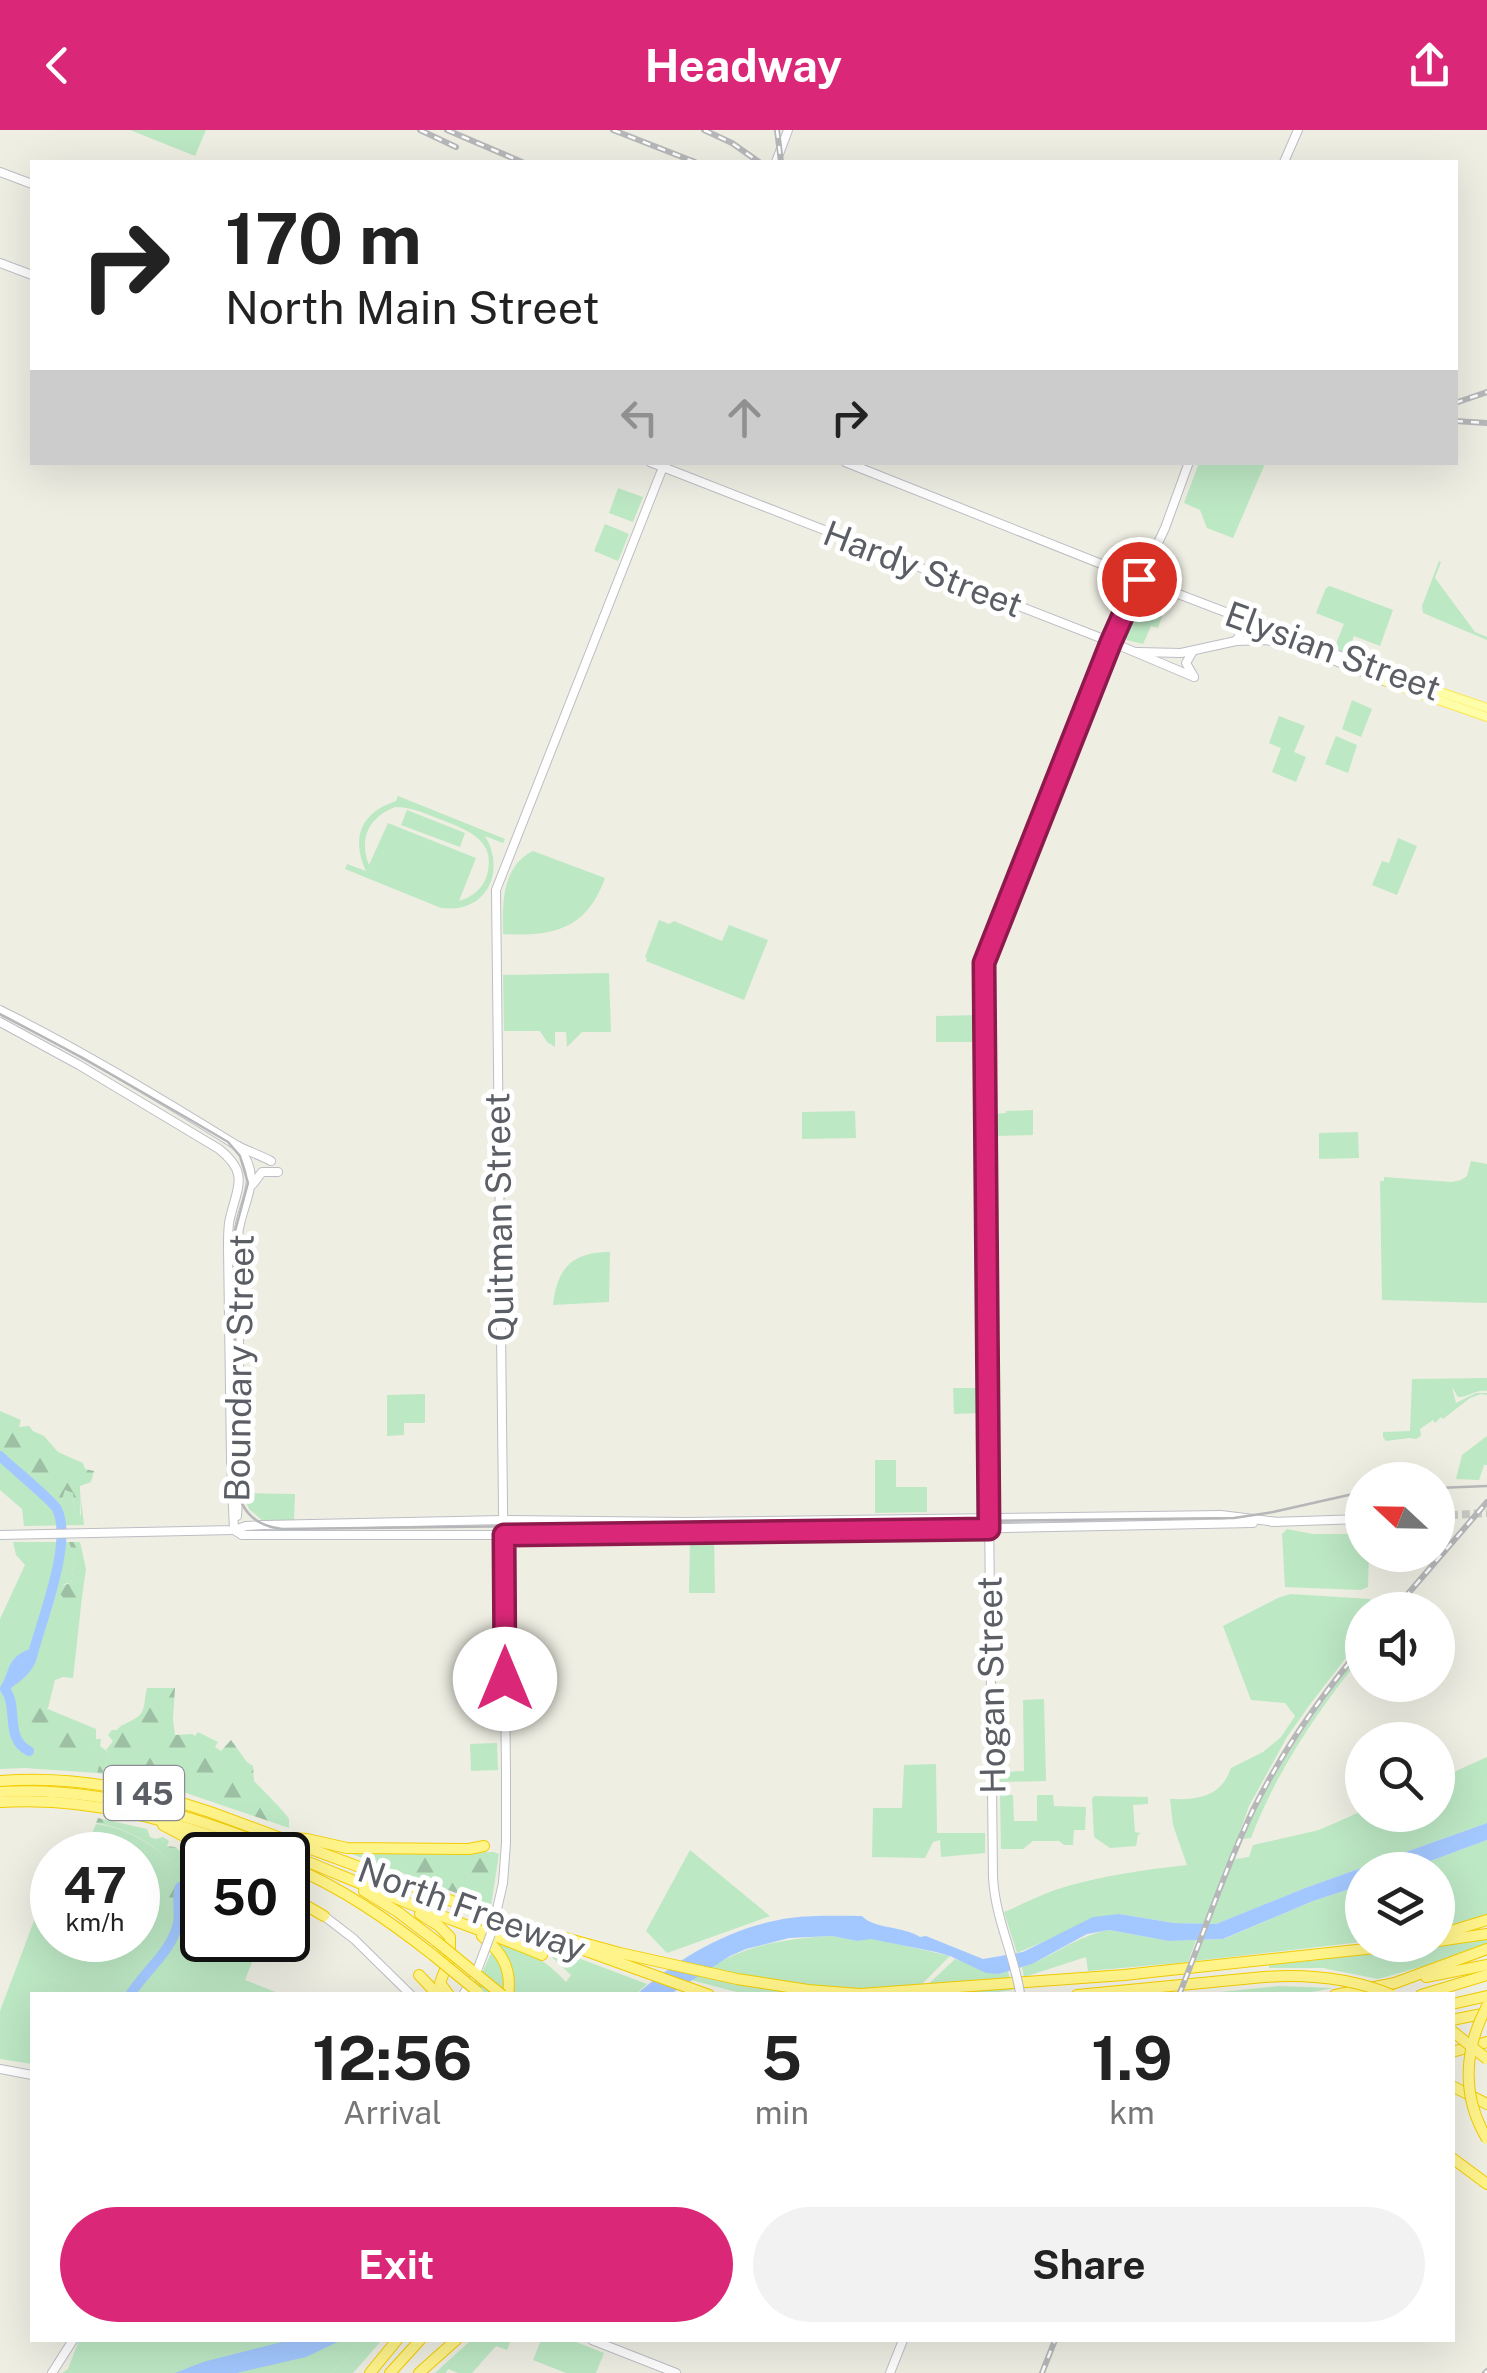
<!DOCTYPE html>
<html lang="en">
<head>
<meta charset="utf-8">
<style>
	body { margin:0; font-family:"Public Sans",sans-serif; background:#f2f2f2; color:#222; height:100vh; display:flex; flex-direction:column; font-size:38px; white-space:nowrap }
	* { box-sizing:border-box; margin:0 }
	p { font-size:32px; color:#767676 }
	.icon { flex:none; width:55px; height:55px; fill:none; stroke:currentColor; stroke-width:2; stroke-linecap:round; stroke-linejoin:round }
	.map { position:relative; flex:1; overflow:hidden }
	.side { position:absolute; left:30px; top:1862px; width:1425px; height:350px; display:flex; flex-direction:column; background:#fff; border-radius:0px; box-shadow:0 10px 40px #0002 }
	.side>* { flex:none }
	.hud { position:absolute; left:30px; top:30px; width:1428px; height:305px; border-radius:0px; box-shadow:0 10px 40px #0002; background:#fff; color:#222; overflow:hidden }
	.needle { width:65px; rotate:292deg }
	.tools { position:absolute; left:1345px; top:1332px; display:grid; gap:20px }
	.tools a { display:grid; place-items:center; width:110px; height:110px; border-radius:50%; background:#fff; box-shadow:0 10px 40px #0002; font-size:50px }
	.speed { position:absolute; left:30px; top:1702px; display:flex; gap:20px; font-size:50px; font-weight:700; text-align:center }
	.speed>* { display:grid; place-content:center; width:130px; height:130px; border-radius:50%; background:#fff; box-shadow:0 10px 40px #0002; line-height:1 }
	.speed small { font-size:25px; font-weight:400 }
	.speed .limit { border:5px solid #111; border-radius:15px; background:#fff; color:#111 }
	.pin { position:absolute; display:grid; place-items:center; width:85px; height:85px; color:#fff; margin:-42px; border:5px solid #fff; border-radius:50%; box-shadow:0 2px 10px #0007 }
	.me { position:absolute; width:110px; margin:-55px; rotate:0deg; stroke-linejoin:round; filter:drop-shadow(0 0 8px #0008) }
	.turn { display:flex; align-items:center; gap:35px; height:210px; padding:0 30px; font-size:45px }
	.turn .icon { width:130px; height:130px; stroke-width:2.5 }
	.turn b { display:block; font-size:70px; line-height:85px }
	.lanes { display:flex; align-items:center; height:95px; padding:0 30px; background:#0003; justify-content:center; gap:50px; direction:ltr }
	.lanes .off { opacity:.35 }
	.eta { display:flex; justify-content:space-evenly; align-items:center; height:170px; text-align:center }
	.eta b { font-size:60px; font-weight:700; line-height:70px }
	.action { display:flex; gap:20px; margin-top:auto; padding:20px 30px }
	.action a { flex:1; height:115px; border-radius:60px; background:#db2777; color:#fff; font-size:40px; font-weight:700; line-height:115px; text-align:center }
	.action a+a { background:#f2f2f2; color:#222 }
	header { display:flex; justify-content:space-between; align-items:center; height:130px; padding:0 30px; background:#db2777; color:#fff; font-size:45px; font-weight:700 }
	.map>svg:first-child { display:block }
	.green { fill:#bde8c4; fill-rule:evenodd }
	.forest { fill:url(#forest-firs) }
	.water { fill:#a3c8ff }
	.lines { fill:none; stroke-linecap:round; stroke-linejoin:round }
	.river { stroke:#a3c8ff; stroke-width:10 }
	.secondary-tunnel { stroke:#cacac4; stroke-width:8; stroke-dasharray:8 4; stroke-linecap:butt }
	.secondary-casing { stroke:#bcbec5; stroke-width:10 }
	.primary-casing { stroke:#fbe650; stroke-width:10 }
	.motorway-casing { stroke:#f2cc00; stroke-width:12 }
	.secondary { stroke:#fff; stroke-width:8 }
	.primary { stroke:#fffea8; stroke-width:8 }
	.motorway { stroke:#fff48a; stroke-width:10 }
	.tram { stroke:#b6b7b8; stroke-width:2.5 }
	.rail-casing { stroke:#b6b7b8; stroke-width:6 }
	.rail { stroke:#fff; stroke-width:2.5; stroke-dasharray:8; stroke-linecap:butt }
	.secondary-bridge-casing { stroke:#bcbec5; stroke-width:10; stroke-linecap:butt }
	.motorway-bridge-casing { stroke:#f2cc00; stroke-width:12; stroke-linecap:butt }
	.secondary-bridge { stroke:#fff; stroke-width:8 }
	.motorway-bridge { stroke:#fff48a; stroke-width:10 }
	.route-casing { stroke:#8e194d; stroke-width:25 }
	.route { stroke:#db2777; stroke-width:18 }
	.labels { text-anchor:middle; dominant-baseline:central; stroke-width:10; stroke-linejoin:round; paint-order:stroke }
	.shield { fill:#fff; stroke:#8c8e93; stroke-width:2.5 }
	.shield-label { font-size:32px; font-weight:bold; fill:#5b5e65 }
	.street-label { font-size:35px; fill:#5b5e65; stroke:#fff }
</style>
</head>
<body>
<header><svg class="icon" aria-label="back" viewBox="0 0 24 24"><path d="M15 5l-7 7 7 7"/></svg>Headway<svg class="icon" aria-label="share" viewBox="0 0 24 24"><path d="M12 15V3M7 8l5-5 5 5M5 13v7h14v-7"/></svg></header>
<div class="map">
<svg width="1487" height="2243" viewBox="0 0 1487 2243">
	<defs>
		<pattern id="forest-firs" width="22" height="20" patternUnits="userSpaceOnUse" patternTransform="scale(2.5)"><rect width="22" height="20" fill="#bde8c4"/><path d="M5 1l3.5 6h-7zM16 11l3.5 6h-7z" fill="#9dbfa3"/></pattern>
	</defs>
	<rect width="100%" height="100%" fill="#efeee3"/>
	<!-- green -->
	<g class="green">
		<path d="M130,0H206L195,26Z"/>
		<path d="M1199,333L1265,334L1233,408L1207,398L1200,380L1184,373Z"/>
		<path d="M618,358L643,367L633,392L609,383Z"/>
		<path d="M605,394L629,404L618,431L594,421Z"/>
		<path d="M1439,431L1441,432L1435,448L1475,502L1487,507V510L1423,483L1422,476Z"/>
		<path d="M1330,456L1393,480L1380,516L1354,506L1347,524L1334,519L1344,494L1316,483L1326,458Z"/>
		<path d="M1141,461L1167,471L1158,498L1151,496L1143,514L1127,510L1123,503Z"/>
		<path d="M1352,570L1372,579L1361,607L1342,599Z"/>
		<path d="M1279,586L1305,596L1294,622L1306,627L1296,652L1272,642L1281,618L1269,613Z"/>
		<path d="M1336,606L1357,615L1348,643L1325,634Z"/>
		<path d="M398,666L505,709L503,713L485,706C502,733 494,772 458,778C453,779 447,778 441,778L345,739L347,734L366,741C351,708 360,683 396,671ZM395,677C412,677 426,684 442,690C467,700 497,710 487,745C483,759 472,767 459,771L476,728L388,693L369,735C359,708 368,688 395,677Z"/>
		<path d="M407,680L465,703L460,717L401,695Z"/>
		<path d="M1398,708L1417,716L1397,765L1372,755L1382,731L1389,733Z"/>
		<path d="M533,721L605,748C587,799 553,807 503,804C502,774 502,736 533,721Z"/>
		<path d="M659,790L669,794L674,791L722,811L729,795L768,810L744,870L646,831L647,828L645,827Z"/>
		<path d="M609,843L611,902H582L567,917L566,902H555V917L547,912L540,901H504L503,845Z"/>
		<path d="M975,885V912H936V886Z"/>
		<path d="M1033,980V1005L993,1006V984L1006,983V981Z"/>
		<path d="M855,981L856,1008L802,1009V982Z"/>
		<path d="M1358,1002L1359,1028L1319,1029V1003Z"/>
		<path d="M1471,1031L1487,1034V1173L1382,1170L1380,1051H1384V1047L1452,1052L1461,1050L1467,1046Z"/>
		<path d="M610,1122L609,1172L553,1175C557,1138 572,1122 610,1122Z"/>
		<path d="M1487,1248V1261C1475,1259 1468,1268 1458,1267L1452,1257L1456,1273L1476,1263H1487V1265L1481,1264L1470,1268L1443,1289L1441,1287L1435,1293L1433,1290L1420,1299L1421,1306L1416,1309L1409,1308L1386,1311L1383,1307V1302L1410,1301L1412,1249Z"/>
		<path d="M953,1258H979V1283L954,1284Z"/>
		<path d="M425,1264V1293H404V1305L387,1306V1265Z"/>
		<path d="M1487,1306V1335H1484L1479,1350L1456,1349L1462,1325Z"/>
		<path d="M2,1327L22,1343L23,1351L28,1353V1357L46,1365L57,1375L61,1373L65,1360L73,1363L75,1387L81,1385L80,1360L84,1395L24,1396L22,1379L0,1360V1328Z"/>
		<path d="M875,1330H896V1357H927V1382L875,1383Z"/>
		<path d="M243,1363L295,1364L294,1390L263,1391L249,1379Z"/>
		<path d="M1287,1399L1313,1404H1362V1425H1369L1368,1457L1361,1460L1285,1457L1282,1404Z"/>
		<path d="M692,1406L714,1407L715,1463H689L690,1409Z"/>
		<path d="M13,1412H69L75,1429L71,1443H73L71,1454L67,1453L61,1456L77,1467H82L73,1548L63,1547L55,1550L48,1578L45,1579L87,1623L100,1616L109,1623L105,1636H99L97,1643L24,1638L0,1639V1489L25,1435L16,1425Z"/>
		<path d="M1291,1464L1370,1469L1369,1480H1362V1507L1311,1573L1287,1607L1249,1676L1230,1730L1249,1727L1253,1715L1319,1700L1362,1681V1685H1438V1649L1487,1627V1693L1305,1758L1216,1794L1174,1793L1119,1784L1068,1801L1017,1823L1004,1782C1021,1775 1038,1766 1055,1760C1098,1746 1142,1740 1187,1735L1173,1695L1170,1669C1198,1670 1221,1667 1231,1638L1263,1622L1281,1607L1295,1586L1285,1573L1251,1570L1223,1496L1280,1467Z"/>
		<path d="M1362,1521V1526C1318,1580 1276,1642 1251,1708L1243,1709C1272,1641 1316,1578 1362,1521Z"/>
		<path d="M1044,1569L1046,1651L1000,1652V1642L1024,1641L1023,1570Z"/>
		<path d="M497,1613L498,1640L471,1641L470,1614Z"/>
		<path d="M936,1634L937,1703H985V1723L941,1727L940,1710L933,1712L925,1728L872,1727L873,1678H902L904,1635Z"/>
		<path d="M1000,1665H1013L1014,1691H1037V1665H1053L1054,1676L1086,1677L1085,1700H1074L1073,1715H1064L1059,1711H1033L1023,1719H1001Z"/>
		<path d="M1094,1666L1148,1667V1674L1133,1675L1135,1702L1141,1703L1138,1705L1136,1716L1110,1718L1094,1707L1092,1669Z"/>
		<path d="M96,1694C135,1699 155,1719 186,1741L161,1793L202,1797V1810H261L245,1850L283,1865H32V1934L0,1929V1881L52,1743V1810H138V1725H83Z"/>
		<path d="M1487,1710V1786L1438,1802V1740H1406Z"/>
		<path d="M690,1720L770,1786L667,1823L646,1801Z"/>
		<path d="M1362,1755V1812L1195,1831L1203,1810L1224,1809L1313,1771Z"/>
		<path d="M1109,1800L1169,1811L1196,1810L1188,1832L1088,1841L1086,1827L1024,1847L1022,1837C1054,1827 1075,1806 1109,1800Z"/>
		<path d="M832,1806L857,1811L871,1808L950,1826L911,1865H748L691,1850C737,1817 776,1809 832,1806Z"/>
		<path d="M1487,1809V1813L1424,1836L1378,1849L1323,1838H1269V1835L1441,1816Z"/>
		<path d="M497,1810C529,1823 542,1826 566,1852L571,1845L540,1816L541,1814L647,1854L635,1865H472Z"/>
		<path d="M955,1829L999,1844L1008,1841L1012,1860L980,1865H917Z"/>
		<path d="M1279,1856L1333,1858L1296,1865H1190Z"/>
		<path d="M79,2210H362L331,2243H62L68,2239Z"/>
		<path d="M471,2210H511L507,2220L496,2216L472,2243H458L448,2239L446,2243H435Z"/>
		<path d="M541,2210H571L604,2223L596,2243H566L533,2230Z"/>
	</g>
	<!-- forest -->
	<g class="forest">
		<path d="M0,1281L21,1290L19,1297L29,1296L33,1301L44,1306L58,1322L83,1333L85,1339L94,1341L91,1352L80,1356V1389L75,1387L73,1363L65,1360L61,1373L57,1375L47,1365L37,1363L28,1357L22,1343L3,1328H0Z"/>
		<path d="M69,1412H80L86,1439L82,1467H77L68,1474L58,1461L61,1456L71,1453L73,1444L71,1443L75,1429Z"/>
		<path d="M147,1558H175L173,1589L175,1605L192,1604L195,1606L198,1602L218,1612L215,1617L221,1621L231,1610L247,1632L253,1636L254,1651C260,1657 287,1684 289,1689C289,1692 289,1695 289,1698L186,1663L139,1650L97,1643L99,1636H105L109,1623L106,1620L113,1611L108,1605L112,1600H117C123,1592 137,1591 142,1582C145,1576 145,1565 147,1558Z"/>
		<path d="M43,1577L96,1599V1609H101L100,1616L88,1623L44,1616L33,1610L30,1600L32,1579Z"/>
		<path d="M98,1688L147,1699L150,1707L155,1709L163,1707L169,1711L167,1716L175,1717L186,1725L191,1722L205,1725H202V1797L161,1794L165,1756H178L185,1741C155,1718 135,1699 96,1693Z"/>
		<path d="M494,1722L499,1724L491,1776L349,1723Z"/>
		<path d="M362,2210H382L353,2243H331Z"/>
	</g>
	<!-- water -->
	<g class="water">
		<path d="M1487,1693V1710L1406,1740H1362V1755L1313,1771L1223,1809L1169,1811L1109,1800L1087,1804L1032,1834L999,1844L986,1843L950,1826L936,1822L871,1809L857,1811L832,1806L789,1808L746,1819L730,1826L669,1865H636C679,1827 732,1796 790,1788C814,1785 838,1786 862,1786C874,1799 903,1796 920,1807L926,1806L983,1829L1023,1822L1093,1787L1119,1784L1174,1793L1216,1794L1305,1758Z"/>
		<path d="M290,2210H342L306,2227L237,2243H175L203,2232Z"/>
	</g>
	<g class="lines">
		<!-- river -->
		<g class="river">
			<path d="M0,1326C10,1336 53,1371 57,1379C73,1412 42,1489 33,1523C9,1532 16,1542 5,1559C19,1577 4,1609 29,1621"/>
			<path d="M9,1553C20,1546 31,1536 33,1523"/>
			<path d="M130,1865C144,1842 169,1824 177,1797C182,1783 175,1772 180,1757"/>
		</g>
		<!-- secondary-tunnel -->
		<path class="secondary-tunnel" d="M1438,1386L1487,1383"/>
		<!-- secondary casing -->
		<g class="secondary-casing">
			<g id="secondary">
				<path d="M776,32L788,0"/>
				<path d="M1284,32L1298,0"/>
				<path d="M0,42L32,54"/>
				<path d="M0,133L32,145"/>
				<path d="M650,332L1111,512L1194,547"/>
				<path d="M845,332L1139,449L1390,545"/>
				<path d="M1232,487L1241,496L1242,501L1236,511"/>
				<path d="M1193,521L1186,533L1194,547"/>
				<path d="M1137,522L1181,523L1236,511L1266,510L1299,516L1387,552"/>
				<path d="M0,880C81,920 159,967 236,1015C247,1021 260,1025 271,1031"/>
				<path d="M0,892L79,935L219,1019C252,1045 235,1060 229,1093C228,1101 228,1109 228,1117L231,1329L234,1400"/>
				<path d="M253,1054L262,1042H278"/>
				<path d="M237,1386L240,1329L238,1105C242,1069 265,1051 238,1016"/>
				<path d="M1272,1392L1362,1389"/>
				<path d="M234,1400L242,1405H564L746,1400L956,1399L1253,1393"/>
				<path d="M0,1405L234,1400L246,1396L264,1395L503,1390L686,1392L1221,1385L1277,1392"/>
				<path d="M993,1747L983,833L1114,506L1165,398L1189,332"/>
				<path d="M503,1753L506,1713V1642L496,760L665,332"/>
				<path d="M324,1786L354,1809L411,1865"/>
				<path d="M463,1865L471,1851"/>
				<path d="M0,1939L32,1945"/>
				<path d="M592,2210L676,2243"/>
				<path d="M52,2243L73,2210"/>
				<path d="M890,2243L903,2210"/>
			</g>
		</g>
		<!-- primary casing -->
		<g class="primary-casing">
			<g id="primary">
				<path d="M1390,545L1487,578"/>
				<path d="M1387,552L1487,587"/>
			</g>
		</g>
		<!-- motorway casing -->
		<g class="motorway-casing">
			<g id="motorway">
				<path d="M0,1651C72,1645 142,1659 210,1682L520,1796"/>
				<path d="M0,1662C140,1653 267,1716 393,1767C442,1787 493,1804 542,1825"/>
				<path d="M0,1672C93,1666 178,1692 264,1725"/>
				<path d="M163,1695L219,1725"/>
				<path d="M292,1708L307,1709L347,1718L469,1719L484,1716"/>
				<path d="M288,1735C342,1758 387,1789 433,1825"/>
				<path d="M364,1761L398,1782L436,1811"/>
				<path d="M288,1765L324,1786"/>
				<path d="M420,1784L439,1796L450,1807V1826L440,1853L449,1865"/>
				<path d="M518,1795L620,1823L737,1849L808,1860L860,1864L1124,1845L1403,1815"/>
				<path d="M1438,1805L1487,1790"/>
				<path d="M482,1806C502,1822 512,1839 508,1865"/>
				<path d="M1438,1811L1487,1804"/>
				<path d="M578,1818L709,1865"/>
				<path d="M419,1845L438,1865"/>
				<path d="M1426,1847L1487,1835"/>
				<path d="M1077,1865L1264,1847"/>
				<path d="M1335,1865L1395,1853L1487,1819"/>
				<path d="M1421,1865L1487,1845"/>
				<path d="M1452,1874L1487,1866"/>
				<path d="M1452,1890L1487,1883"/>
				<path d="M1452,1922L1487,1912"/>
				<path d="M1452,1956L1487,1974"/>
				<path d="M1452,2028L1487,2054"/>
				<path d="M370,2243L397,2210"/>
				<path d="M390,2243L420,2210"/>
				<path d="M419,2243L456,2210"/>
			</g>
		</g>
		<!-- secondary -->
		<use href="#secondary" class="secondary"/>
		<!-- primary -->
		<use href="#primary" class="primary"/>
		<!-- motorway -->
		<use href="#motorway" class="motorway"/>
		<!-- tram -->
		<g class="tram">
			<path d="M0,884L83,928L194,992L228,1012L240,1026L248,1053L234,1105L237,1357C241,1382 257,1396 282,1399L1234,1388L1273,1382L1362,1362"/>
			<path d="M1438,1358L1487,1356"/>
		</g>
		<!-- rail casing -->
		<g class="rail-casing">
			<g id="rail">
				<path d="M420,0L456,17"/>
				<path d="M447,0L522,32"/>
				<path d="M613,0L695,32"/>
				<path d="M704,0L732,13L759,32"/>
				<path d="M777,0L781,32"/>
				<path d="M1455,273L1487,262"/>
				<path d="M1455,291L1487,293"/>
				<path d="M1394,1480L1487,1372"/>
				<path d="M1179,1865C1204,1803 1225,1738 1254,1678C1283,1620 1321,1566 1362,1517"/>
				<path d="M1042,2243L1055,2210"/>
				<path d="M1485,2243L1487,2241"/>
			</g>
		</g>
		<!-- rail -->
		<use href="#rail" class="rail"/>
		<!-- secondary-bridge casing -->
		<g class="secondary-bridge-casing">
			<g id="secondary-bridge">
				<path d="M993,1747C995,1788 1014,1824 1020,1863"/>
				<path d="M478,1838L492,1801L503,1753"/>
			</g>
		</g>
		<!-- motorway-bridge casing -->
		<g class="motorway-bridge-casing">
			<g id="motorway-bridge">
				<path d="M436,1811L502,1865"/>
				<path d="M433,1825L478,1862"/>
				<path d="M1264,1847C1308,1844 1351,1848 1392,1865"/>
				<path d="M1487,1876C1464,1919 1461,1966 1487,2009"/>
				<path d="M1452,1901L1487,1929"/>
			</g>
		</g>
		<!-- secondary-bridge -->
		<use href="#secondary-bridge" class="secondary-bridge"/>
		<!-- motorway-bridge -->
		<use href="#motorway-bridge" class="motorway-bridge"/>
	</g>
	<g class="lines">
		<!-- route casing -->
		<g class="route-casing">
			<path id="route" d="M505,1549L504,1405L989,1399L984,833L1111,512L1139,449"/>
		</g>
		<!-- route -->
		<use href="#route" class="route"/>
	</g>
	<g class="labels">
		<!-- shield labels -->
		<rect class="shield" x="104" y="1636" width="80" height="54" rx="8"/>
		<g class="shield-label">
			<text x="144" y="1663">I 45</text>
		</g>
		<!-- street labels -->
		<g class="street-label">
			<text transform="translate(923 439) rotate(21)">Hardy Street</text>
			<text transform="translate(1333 521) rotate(20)">Elysian Street</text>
			<text transform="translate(499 1087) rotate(-91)">Quitman Street</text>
			<text transform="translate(239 1238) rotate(-89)">Boundary Street</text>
			<text transform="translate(991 1555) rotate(-91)">Hogan Street</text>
			<text transform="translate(472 1779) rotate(20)">North Freeway</text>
		</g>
	</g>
</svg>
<div class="tools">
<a><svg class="needle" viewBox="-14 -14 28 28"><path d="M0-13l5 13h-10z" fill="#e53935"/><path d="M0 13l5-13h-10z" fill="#767676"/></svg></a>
<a><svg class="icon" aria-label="sound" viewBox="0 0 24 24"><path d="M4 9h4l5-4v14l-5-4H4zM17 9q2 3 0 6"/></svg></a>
<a><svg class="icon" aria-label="search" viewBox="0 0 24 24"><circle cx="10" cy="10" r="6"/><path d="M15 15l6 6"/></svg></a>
<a><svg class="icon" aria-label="layers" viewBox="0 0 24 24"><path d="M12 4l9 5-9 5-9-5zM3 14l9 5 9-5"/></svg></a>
</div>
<div class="speed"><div>47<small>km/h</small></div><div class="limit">50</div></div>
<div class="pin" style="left:1139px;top:449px;background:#d93025"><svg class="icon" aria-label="arrive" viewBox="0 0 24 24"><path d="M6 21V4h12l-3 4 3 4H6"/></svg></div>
<svg class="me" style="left:505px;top:1549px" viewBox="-20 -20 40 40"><circle r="19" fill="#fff"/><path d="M0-13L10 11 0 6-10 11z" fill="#db2777"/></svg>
<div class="hud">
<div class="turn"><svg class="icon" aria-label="right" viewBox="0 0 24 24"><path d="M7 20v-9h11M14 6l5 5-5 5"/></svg><div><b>170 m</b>North Main Street</div></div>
<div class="lanes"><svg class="icon off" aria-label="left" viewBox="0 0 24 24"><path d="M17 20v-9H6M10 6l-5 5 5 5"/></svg><svg class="icon off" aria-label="ahead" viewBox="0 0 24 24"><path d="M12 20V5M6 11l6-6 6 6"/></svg><svg class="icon" aria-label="right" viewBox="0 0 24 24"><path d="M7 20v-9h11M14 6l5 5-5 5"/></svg></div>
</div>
<section class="side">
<div class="eta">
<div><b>12:56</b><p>Arrival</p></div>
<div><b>5</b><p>min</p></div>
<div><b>1.9</b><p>km</p></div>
</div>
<div class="action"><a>Exit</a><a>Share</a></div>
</section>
</div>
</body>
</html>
